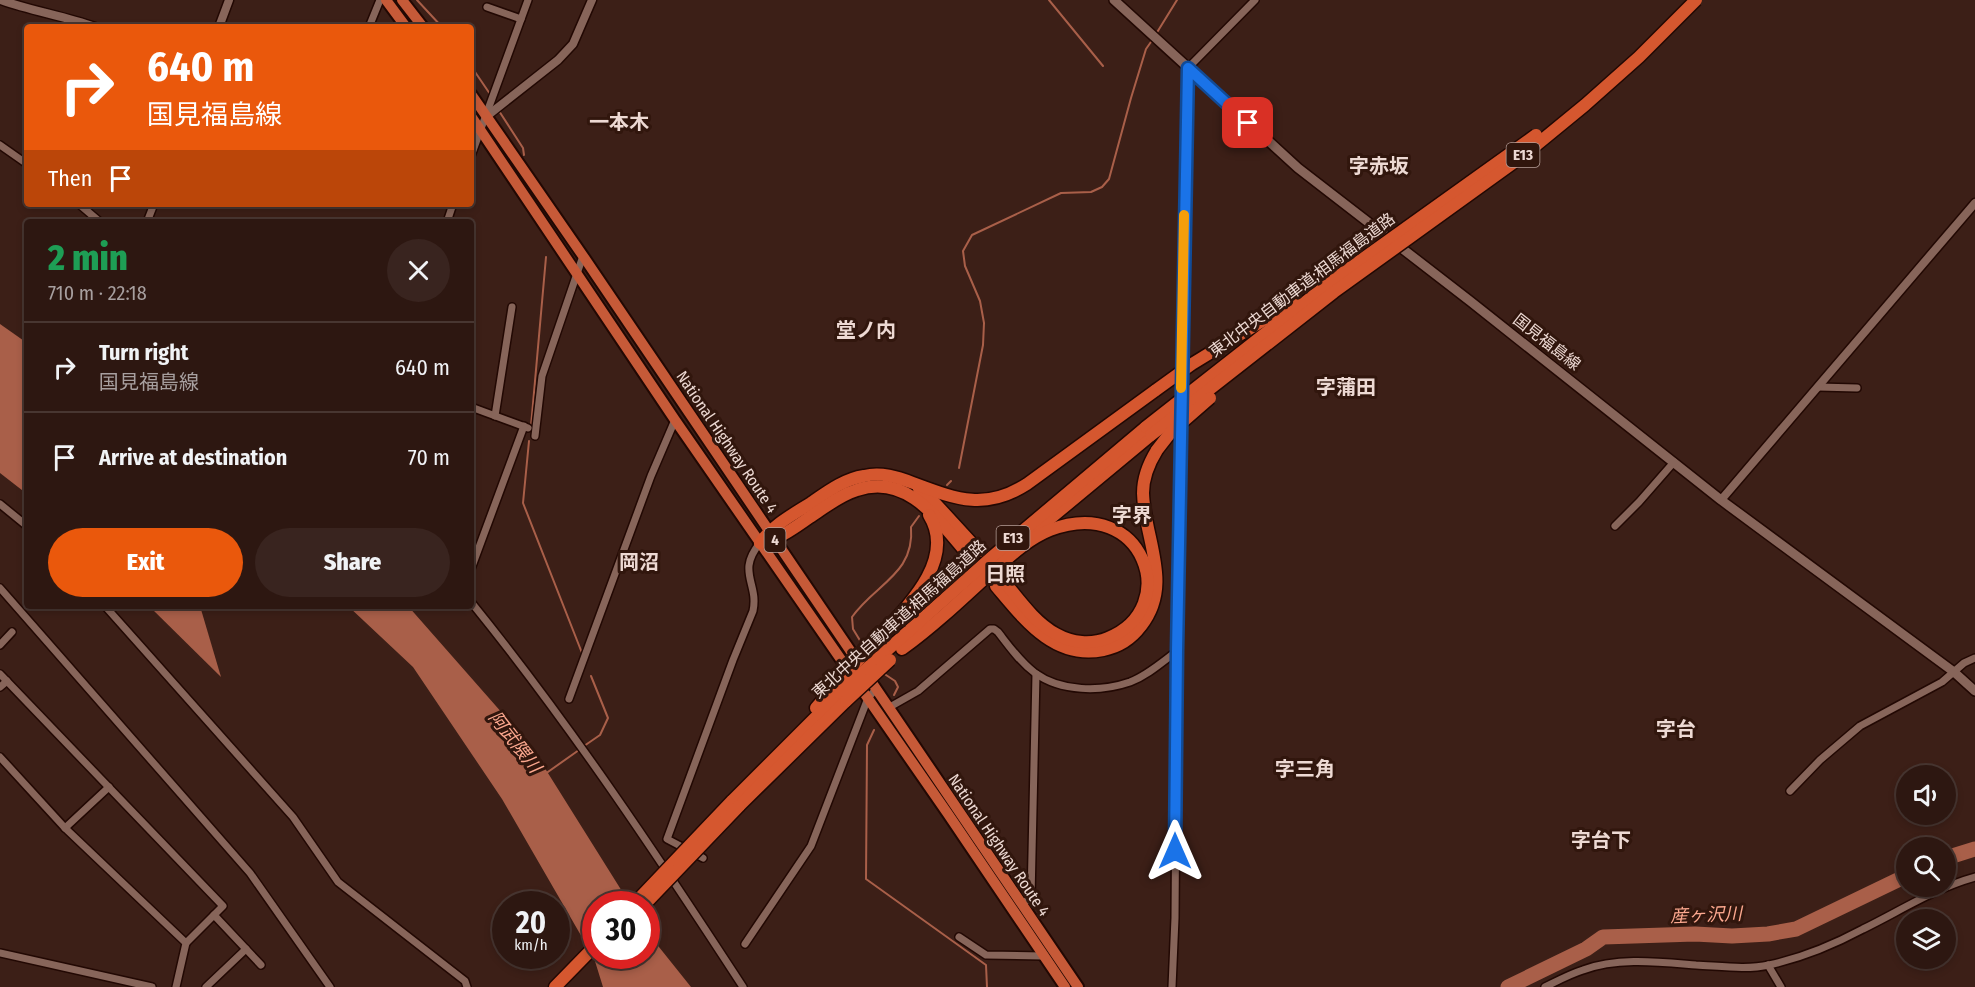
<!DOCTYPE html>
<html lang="en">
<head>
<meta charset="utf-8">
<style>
	body { margin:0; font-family:"Fira Sans Condensed","Noto Sans JP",sans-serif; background:#39241f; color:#f1f3f6; height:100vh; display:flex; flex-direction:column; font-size:22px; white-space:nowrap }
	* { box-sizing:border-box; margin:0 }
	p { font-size:20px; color:#a79f9f }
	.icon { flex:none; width:33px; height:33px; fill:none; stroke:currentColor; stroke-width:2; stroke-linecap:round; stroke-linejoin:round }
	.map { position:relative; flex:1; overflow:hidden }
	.sheet { position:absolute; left:24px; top:219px; width:450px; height:390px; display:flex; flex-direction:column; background:#2d1711; border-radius:6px; box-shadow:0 3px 9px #0003,0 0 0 2px #483631 }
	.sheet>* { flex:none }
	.guide { position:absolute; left:24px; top:24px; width:450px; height:183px; border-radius:6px; box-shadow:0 3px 9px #0003,0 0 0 2px #483631; background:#ea580c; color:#fff; overflow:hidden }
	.buttons { position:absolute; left:1896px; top:765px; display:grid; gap:12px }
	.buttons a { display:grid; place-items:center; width:60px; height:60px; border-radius:50%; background:#2d1711; box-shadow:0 3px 9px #0003,0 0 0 2px #483631; font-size:30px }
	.speed { position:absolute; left:492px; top:891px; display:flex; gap:12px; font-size:30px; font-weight:700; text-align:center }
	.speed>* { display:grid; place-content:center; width:78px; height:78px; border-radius:50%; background:#2d1711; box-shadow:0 3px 9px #0003,0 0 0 2px #483631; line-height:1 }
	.speed small { font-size:15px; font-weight:400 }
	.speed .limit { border:9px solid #d22; background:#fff; color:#111 }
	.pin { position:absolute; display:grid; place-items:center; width:51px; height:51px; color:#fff; margin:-26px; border-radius:12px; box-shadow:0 3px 9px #0006 }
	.me { position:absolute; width:66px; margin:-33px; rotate:0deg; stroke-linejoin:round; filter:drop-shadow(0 0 4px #0008) }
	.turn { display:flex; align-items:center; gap:21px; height:126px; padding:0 24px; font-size:27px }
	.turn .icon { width:78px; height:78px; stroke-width:2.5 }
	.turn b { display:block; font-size:42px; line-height:51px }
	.then { display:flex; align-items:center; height:57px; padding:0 24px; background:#0003; gap:12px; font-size:22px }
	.round { display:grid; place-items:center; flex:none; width:63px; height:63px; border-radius:32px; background:#39241f }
	.overview { display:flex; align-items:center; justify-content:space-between; height:102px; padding:0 24px }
	h1 { font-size:36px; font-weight:800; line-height:45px; color:#1e9e55 }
	.cta { display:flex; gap:12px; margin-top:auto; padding:12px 24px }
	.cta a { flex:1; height:69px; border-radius:36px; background:#ea580c; color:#fff; font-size:24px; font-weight:800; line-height:69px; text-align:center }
	.cta a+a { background:#39241f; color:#f1f3f6 }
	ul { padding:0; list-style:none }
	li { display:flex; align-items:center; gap:18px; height:90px; padding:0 24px; border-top:2px solid #483631 }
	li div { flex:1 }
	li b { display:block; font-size:22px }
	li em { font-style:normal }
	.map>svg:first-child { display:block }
	.water { fill:#a95f49 }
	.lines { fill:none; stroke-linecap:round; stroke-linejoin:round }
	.stream { stroke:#a95f49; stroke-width:2 }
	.river { stroke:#a95f49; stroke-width:15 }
	.minor-casing { stroke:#220803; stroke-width:10 }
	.tertiary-casing { stroke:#220803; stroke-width:11 }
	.secondary-casing { stroke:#220803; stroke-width:12 }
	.trunk-casing { stroke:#220803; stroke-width:14 }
	.motorway-casing { stroke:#220803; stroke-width:15 }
	.minor { stroke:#87655a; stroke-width:7 }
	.tertiary { stroke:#87655a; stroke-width:8 }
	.secondary { stroke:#87655a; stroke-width:9 }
	.trunk { stroke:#c65a38; stroke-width:10 }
	.motorway { stroke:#d5572f; stroke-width:12 }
	.motorway-bridge-casing { stroke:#220803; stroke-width:15; stroke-linecap:butt }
	.motorway-bridge { stroke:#d5572f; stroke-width:12 }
	.route-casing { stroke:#114b97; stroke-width:15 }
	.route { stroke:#1a73e8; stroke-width:10 }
	.slow { stroke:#f59e0b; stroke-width:10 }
	.labels { text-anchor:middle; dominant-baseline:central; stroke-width:6; stroke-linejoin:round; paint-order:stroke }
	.shield { fill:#31160d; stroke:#b59e98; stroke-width:1.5 }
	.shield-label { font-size:15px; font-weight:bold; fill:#edd9d3 }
	.street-label { font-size:16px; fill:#edd9d3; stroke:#31160d }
	.water-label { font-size:18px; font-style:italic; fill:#fca88f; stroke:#31160d }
	.quarter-label { font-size:20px; font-weight:bold; fill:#edd9d3; stroke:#31160d }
</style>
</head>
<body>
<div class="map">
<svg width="1975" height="987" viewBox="0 0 1975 987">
	<rect width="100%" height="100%" fill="#3c1f17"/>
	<!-- water -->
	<g class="water">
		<path d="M0,324L27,343V494L0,473Z"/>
		<path d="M149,606H200L221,677Z"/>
		<path d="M348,606H408L531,746L630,904H596V956H646L647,932L691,987H603L594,958L502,799L413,667Z"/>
	</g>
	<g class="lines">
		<!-- stream -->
		<g class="stream">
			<path d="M417,0L442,27"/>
			<path d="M1049,0L1103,66"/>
			<path d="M1156,34L1177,0"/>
			<path d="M471,66L490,94"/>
			<path d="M499,111L523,148L524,155"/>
			<path d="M531,426L546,257"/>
			<path d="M529,441L523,503L582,653"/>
			<path d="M959,468L983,345L984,323L980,301L965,266L963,251L972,235L1061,193L1091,192L1102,187L1109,179L1131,98L1146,49L1153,39"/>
			<path d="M947,485L951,481"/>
			<path d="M864,647L853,629L852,617C875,584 915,574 911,527L919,516"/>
			<path d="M883,673L895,681L898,687L894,695"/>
			<path d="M874,730L867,745L866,879L986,965L987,987"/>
			<path d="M584,746L600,735L608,718L591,676"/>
			<path d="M545,774L579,750"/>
		</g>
		<!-- river -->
		<g class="river">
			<path d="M1946,858L1975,849"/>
			<path d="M1508,987L1586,949L1603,937L1695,934L1732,936L1768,934L1796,929L1906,876"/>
		</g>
		<!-- minor casing -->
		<g class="minor-casing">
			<g id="minor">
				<path d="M487,7L521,19"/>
				<path d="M369,27L380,0"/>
				<path d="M0,145L27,164"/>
				<path d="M471,156L528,0"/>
				<path d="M79,204L100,222"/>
				<path d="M147,222L154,204"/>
				<path d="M447,222L453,204"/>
				<path d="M1818,387L1857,388"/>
				<path d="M1181,399L1188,68L1255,0"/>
				<path d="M471,407L528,428"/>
				<path d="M495,416L512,307"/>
				<path d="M535,436L542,376L583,256"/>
				<path d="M0,504L27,526"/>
				<path d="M1615,526L1639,502L1674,462"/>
				<path d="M471,569L524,426"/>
				<path d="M0,588L250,873L330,987"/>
				<path d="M471,602C570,724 657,855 743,987"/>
				<path d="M105,606L293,817L338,882L465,981L467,987"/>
				<path d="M0,645L12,632"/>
				<path d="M0,674L223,906L186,943"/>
				<path d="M0,687L7,681"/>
				<path d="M569,699L651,476L675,420"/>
				<path d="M888,708L918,691L990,629H994L998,632C1009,646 1020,662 1035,673C1061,692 1101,692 1130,682C1148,675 1162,662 1177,651"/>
				<path d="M0,757L65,828L186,943L176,987"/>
				<path d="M1790,791L1820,760L1860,726L1942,682L1964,663L1975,658"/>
				<path d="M65,828L109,787"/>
				<path d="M703,858L667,839L733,660L753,611C759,583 736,572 760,543"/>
				<path d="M1021,904L1031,898L1036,674"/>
				<path d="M214,915L261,965"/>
				<path d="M959,937L986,955L1043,956"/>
				<path d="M745,944L811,846L868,698L876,689"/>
				<path d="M0,953L152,987"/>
				<path d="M1768,965L1781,987"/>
				<path d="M206,987L246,949"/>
				<path d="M1172,987L1175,918L1177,651L1181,422"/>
				<path d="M1545,987C1557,981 1570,974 1583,970C1618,957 1659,962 1696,965C1719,966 1747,970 1769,965C1801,958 1835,944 1863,929C1900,911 1935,888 1975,877"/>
			</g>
		</g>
		<!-- tertiary casing -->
		<g class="tertiary-casing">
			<g id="tertiary">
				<path d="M1,0C32,11 64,16 95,27"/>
				<path d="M219,27L229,0"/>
				<path d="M487,116L558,60L573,44L592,0"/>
				<path d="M1721,500L1975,203"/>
			</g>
		</g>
		<!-- secondary casing -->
		<g class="secondary-casing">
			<path id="secondary" d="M1114,0L1298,168L1470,301L1721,500L1954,672L1975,691"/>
		</g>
		<!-- trunk casing -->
		<g class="trunk-casing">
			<g id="trunk">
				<path d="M386,0L406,27"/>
				<path d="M402,0L423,27"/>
				<path d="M471,94L583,256L1078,987"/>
				<path d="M471,116L675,420L948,814L1065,987"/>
			</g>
		</g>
		<!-- motorway casing -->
		<g class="motorway-casing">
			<g id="motorway">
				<path d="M919,489L933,501L979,551"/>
				<path d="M1029,536L1151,435"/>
				<path d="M760,543C773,525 792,515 811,503C827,492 844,479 864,476C881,472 897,477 913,483C956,499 985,511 1027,484L1156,390"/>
				<path d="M760,543C781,539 795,527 813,515C827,506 840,495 857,490C909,472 941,524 971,558"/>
				<path d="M996,586C1024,619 1054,660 1103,650C1119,647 1132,638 1141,626C1174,584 1144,539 1143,493C1143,477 1149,463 1157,450"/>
				<path d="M871,646C899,614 959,563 929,515"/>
				<path d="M902,649C931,628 958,603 985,578C1005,561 1025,540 1050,530C1144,494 1183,608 1108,638C1091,645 1072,643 1056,634C1034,622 1018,598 1002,579"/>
				<path d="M884,653L993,556L1146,427"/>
				<path d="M816,708L835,686"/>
				<path d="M732,801L840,693"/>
				<path d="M739,806L846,701"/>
				<path d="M555,987L596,945"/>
			</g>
		</g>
		<!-- minor -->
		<use href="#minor" class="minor"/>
		<!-- tertiary -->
		<use href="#tertiary" class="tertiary"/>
		<!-- secondary -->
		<use href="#secondary" class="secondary"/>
		<!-- trunk -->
		<use href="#trunk" class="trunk"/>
		<!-- motorway -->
		<use href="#motorway" class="motorway"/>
		<!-- motorway-bridge casing -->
		<g class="motorway-bridge-casing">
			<g id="motorway-bridge">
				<path d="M1156,390L1192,364L1295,301"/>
				<path d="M1146,427L1336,278L1536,135"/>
				<path d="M1151,435L1334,292L1524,155L1585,105L1639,57L1696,0"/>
				<path d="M1157,450L1171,432L1210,398"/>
				<path d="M835,686L871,646"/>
				<path d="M840,693L884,653"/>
				<path d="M846,701L890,660"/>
				<path d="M634,904L732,801"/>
				<path d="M645,904L739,806"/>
			</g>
		</g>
		<!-- motorway-bridge -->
		<use href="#motorway-bridge" class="motorway-bridge"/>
	</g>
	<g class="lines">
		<!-- route casing -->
		<g class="route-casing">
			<path id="route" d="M1175,851L1177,651L1188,68L1248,123"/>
		</g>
		<!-- route -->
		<use href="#route" class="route"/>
		<!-- slow -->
		<path class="slow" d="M1181,388L1184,215"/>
	</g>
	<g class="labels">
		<!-- shield labels -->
		<g class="shield">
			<rect x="1506.5" y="143" width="33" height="24" rx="4.5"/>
			<rect x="996.5" y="526" width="33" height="24" rx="4.5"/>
			<rect x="764.5" y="528" width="21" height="24" rx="4.5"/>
		</g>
		<g class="shield-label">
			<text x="1523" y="155">E13</text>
			<text x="1013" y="538">E13</text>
			<text x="775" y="540">4</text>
		</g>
		<!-- street labels -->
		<g class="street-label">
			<text transform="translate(1302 285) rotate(-37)">東北中央自動車道;相馬福島道路</text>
			<text transform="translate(1547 342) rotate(38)">国見福島線</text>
			<text transform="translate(727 442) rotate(56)">National Highway Route 4</text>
			<text transform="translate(899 619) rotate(-42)">東北中央自動車道;相馬福島道路</text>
			<text transform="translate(999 845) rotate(56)">National Highway Route 4</text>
		</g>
		<!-- water labels -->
		<g class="water-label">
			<text transform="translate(515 742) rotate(52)">阿武隈川</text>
			<text transform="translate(1706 915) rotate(-2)">産ヶ沢川</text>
		</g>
		<!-- quarter labels -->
		<g class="quarter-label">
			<text x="619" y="122">一本木</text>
			<text x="1379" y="166">字赤坂</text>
			<text x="866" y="330">堂ノ内</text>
			<text x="1346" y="387">字蒲田</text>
			<text x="1132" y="515">字界</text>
			<text x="639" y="562">岡沼</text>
			<text x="1005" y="574">日照</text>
			<text x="1676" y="729">字台</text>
			<text x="1305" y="769">字三角</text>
			<text x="1601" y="840">字台下</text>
		</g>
	</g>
</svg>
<div class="buttons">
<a><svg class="icon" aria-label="sound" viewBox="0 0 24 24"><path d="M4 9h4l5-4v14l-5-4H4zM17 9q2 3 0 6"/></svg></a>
<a><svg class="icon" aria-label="search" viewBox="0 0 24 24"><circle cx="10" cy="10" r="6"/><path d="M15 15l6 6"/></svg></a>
<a><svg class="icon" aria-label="layers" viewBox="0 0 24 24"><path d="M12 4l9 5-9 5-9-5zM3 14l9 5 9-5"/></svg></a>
</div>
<div class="speed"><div>20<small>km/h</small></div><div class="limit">30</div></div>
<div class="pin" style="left:1248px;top:123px;background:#d93025"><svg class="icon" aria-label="arrive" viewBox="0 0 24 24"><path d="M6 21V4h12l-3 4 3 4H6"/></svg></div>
<svg class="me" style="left:1175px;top:851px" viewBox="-20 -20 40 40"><path d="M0-17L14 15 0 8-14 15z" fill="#1a73e8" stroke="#fff" stroke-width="4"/></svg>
<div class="guide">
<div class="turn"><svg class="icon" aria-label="right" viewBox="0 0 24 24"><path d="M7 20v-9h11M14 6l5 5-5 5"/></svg><div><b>640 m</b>国見福島線</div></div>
<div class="then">Then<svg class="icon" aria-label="arrive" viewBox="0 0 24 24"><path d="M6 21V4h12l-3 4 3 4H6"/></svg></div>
</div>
<section class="sheet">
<div class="overview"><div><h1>2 min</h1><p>710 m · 22:18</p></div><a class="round"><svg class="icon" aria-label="close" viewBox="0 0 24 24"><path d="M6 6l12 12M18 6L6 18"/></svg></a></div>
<ul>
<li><svg class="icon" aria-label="right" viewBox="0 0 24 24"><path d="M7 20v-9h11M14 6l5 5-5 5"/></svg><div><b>Turn right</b><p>国見福島線</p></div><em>640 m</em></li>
<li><svg class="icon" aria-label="arrive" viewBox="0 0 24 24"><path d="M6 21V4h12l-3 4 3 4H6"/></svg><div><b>Arrive at destination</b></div><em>70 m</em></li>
</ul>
<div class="cta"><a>Exit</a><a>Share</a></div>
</section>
</div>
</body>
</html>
